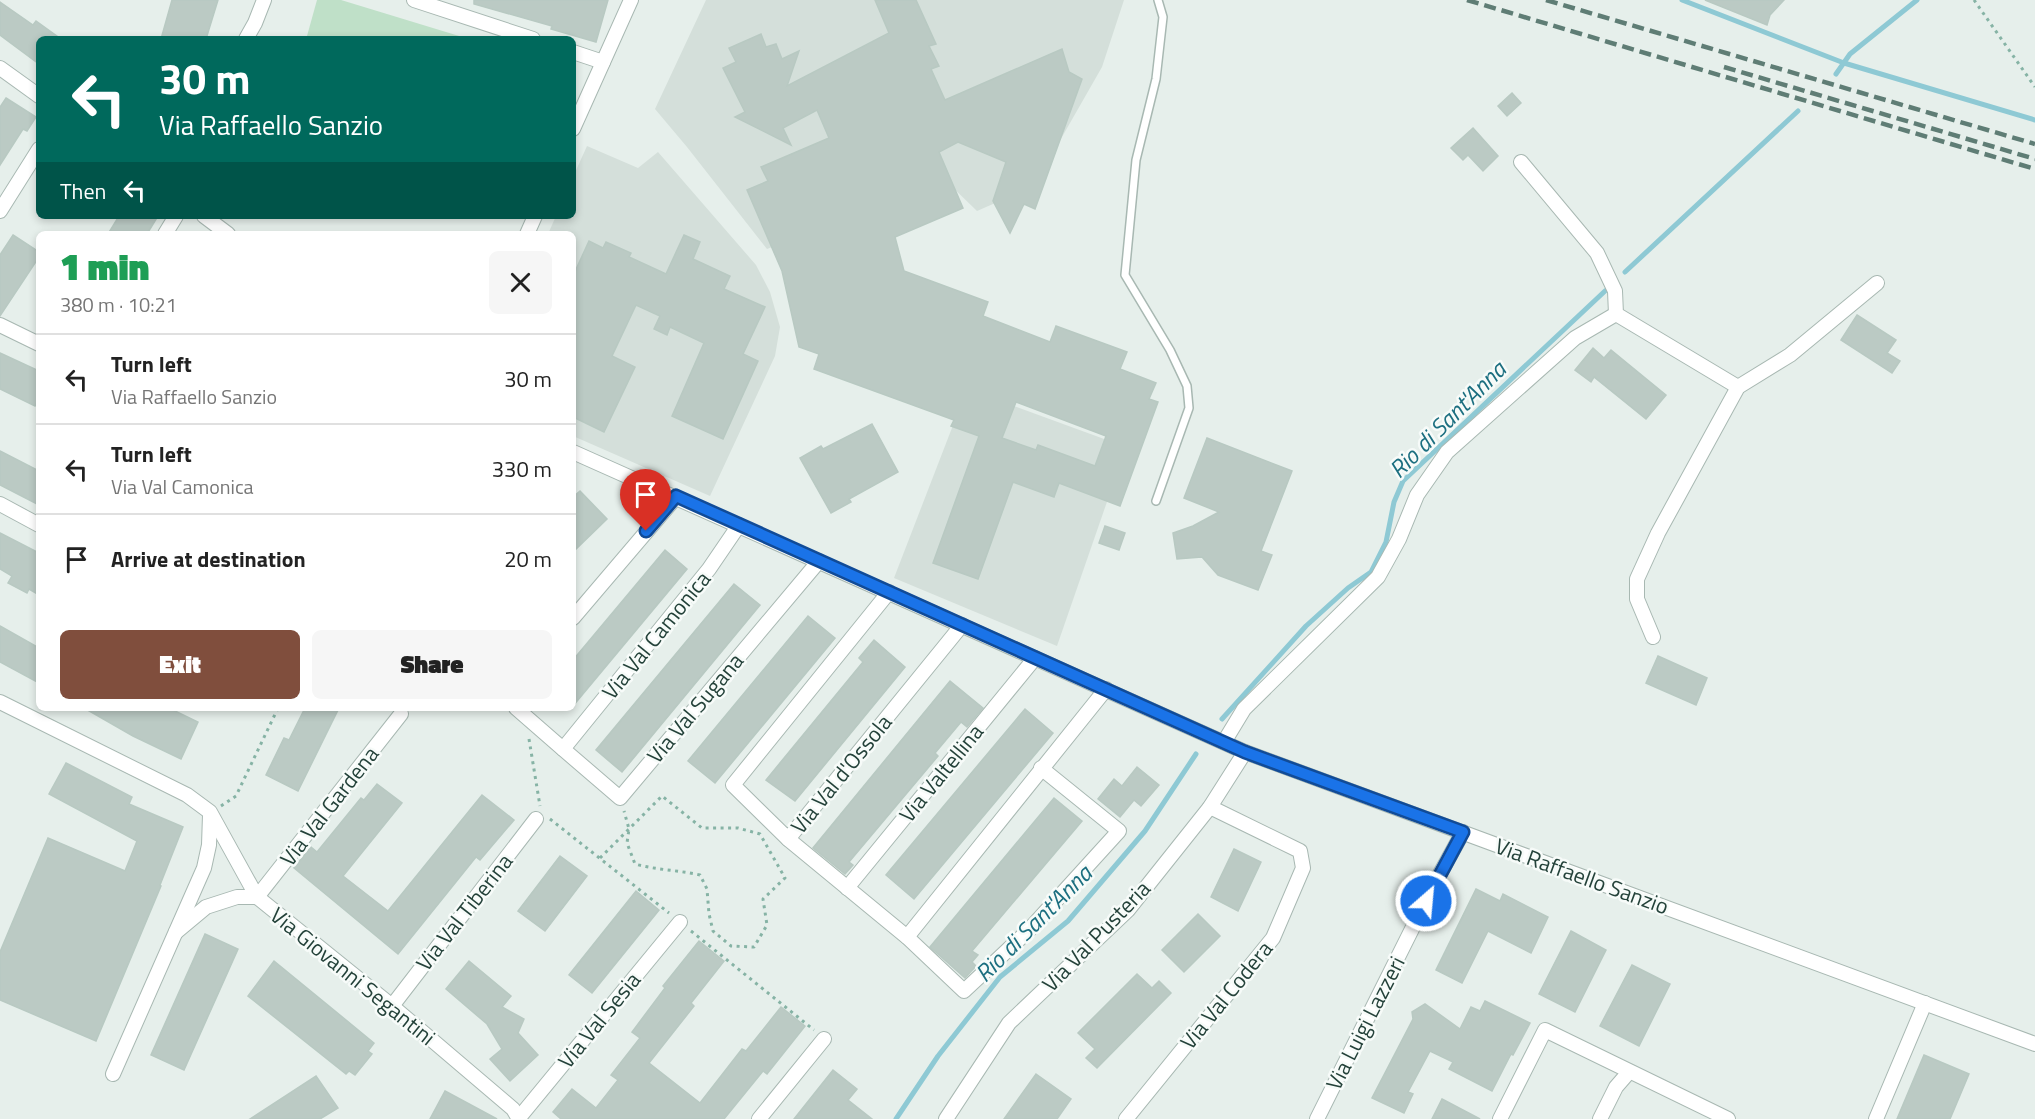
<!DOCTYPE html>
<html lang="en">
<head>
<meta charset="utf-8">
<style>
	body { margin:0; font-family:"Titillium Web",sans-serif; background:#f6f6f6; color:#222; height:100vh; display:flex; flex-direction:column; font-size:22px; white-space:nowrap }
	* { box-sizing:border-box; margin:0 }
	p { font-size:20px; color:#767676 }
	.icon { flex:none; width:33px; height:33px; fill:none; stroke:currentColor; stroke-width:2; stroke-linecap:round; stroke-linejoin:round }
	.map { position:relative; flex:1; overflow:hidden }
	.drawer { position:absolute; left:36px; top:231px; width:540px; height:480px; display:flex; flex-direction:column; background:#fff; border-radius:9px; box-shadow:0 3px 9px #0003 }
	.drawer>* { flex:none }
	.guide { position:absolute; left:36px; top:36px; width:540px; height:183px; border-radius:9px; box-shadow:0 3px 9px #0003; background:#00695c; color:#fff; overflow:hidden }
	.pin { position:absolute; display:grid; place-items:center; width:51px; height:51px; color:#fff; margin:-62px -26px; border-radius:50% 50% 50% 0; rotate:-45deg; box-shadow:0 0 6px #0007 }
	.pin .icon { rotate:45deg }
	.me { position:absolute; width:66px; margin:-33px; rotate:27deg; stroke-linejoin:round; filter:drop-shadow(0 0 4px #0008) }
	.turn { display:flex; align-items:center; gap:21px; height:126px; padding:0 24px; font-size:27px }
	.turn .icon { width:78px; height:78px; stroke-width:2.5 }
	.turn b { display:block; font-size:42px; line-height:51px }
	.then { display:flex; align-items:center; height:57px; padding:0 24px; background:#0003; gap:12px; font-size:22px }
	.round { display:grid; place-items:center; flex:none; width:63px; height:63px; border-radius:9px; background:#f6f6f6 }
	.summary { display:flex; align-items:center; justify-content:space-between; height:102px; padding:0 24px }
	h1 { font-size:36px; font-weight:800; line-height:45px; color:#1e9e55 }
	.primary-button { display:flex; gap:12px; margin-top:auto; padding:12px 24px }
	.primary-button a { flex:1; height:69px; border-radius:9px; background:#804e3d; color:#fff; font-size:24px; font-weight:800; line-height:69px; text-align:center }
	.primary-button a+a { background:#f6f6f6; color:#222 }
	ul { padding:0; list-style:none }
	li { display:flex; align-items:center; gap:18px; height:90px; padding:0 24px; border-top:2px solid #e0e0e0 }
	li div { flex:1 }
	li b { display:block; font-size:22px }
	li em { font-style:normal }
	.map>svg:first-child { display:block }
	.built { fill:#d4dfda }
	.green { fill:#bfe0c8 }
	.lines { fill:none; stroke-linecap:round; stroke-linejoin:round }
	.stream { stroke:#8ec9d4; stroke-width:5 }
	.building { fill:#bbcac4; stroke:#b8c9c2; stroke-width:1.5; fill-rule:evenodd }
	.service-casing { stroke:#a8b8b2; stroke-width:10 }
	.minor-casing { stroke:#a8b8b2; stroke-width:16 }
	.path { stroke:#86b3a5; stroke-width:3; stroke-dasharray:3 4.5; stroke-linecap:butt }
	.service { stroke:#fff; stroke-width:7 }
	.minor { stroke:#fff; stroke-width:14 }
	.rail { stroke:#5f7d75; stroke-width:4.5; stroke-dasharray:12 6; stroke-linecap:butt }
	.route-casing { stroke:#114b97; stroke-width:15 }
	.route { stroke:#1a73e8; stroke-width:10 }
	.labels { text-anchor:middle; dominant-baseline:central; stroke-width:5; stroke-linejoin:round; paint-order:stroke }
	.street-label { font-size:22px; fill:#24423a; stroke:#f7fbf9 }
	.water-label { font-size:24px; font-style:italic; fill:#1c6f80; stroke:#f7fbf9 }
</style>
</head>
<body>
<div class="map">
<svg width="2035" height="1119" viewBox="0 0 2035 1119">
	<rect width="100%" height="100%" fill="#e6efeb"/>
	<!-- built -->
	<g class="built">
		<path d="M706,0H1124L1102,67L1034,186L977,211L944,179L767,249L687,147L655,109Z"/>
		<path d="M587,146L638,168L658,152L756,265L770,292L780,327L775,356L710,496L573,436V234H548L556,216H573V177Z"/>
		<path d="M967,389L1126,447L1057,646L894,578Z"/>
	</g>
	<!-- green -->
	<path class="green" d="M317,0H341L469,39H317L307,36Z"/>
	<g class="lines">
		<!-- stream -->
		<g class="stream">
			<path d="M1682,0L1844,63L2035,120"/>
			<path d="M1836,74L1850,54L1917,0"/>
			<path d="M1625,272L1798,111"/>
			<path d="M1222,719L1306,626L1348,588L1371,572L1386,542L1394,502L1403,481L1605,291"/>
			<path d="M896,1119L938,1056L1000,977L1068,921L1145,831L1196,754"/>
		</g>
	</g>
	<!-- building -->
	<g class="building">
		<path d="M172,0H218L206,39H161Z"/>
		<path d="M474,0H608L596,42L551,29L552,26L474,4Z"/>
		<path d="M875,0H916L936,44L929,46L939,66L931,69L945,100L1062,49L1069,72L1082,79L1035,209L1024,204L1010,233L993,201L1006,162L958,142L939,152L963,208L895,237L904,271L988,302L983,316L1050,342L1056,326L1127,352L1120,369L1156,383L1149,399L1158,402L1120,506L1059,483L1054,497L1013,482L978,579L933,563L979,436L951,426L954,420L814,369L819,354L799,347L782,271L747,190L768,181L761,167L829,138L817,110L783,128L791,145L735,117L745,112L723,68L736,62L729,48L761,34L766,47L776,44L782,59L799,51L787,86L889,33ZM1016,402L1106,436L1095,466L1038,445L1036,450L1002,438Z"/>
		<path d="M1705,0H1784L1770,15L1767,25Z"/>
		<path d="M0,2L33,25L36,21L61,39H39V64L0,35Z"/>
		<path d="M1512,93L1521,103L1507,116L1498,106Z"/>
		<path d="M6,98L36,117L27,131L23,129L0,165V107Z"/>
		<path d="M1473,128L1498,156L1483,171L1468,155L1463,160L1451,148Z"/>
		<path d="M119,216H158L147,234H108Z"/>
		<path d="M13,235L39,252V257L0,316V255Z"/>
		<path d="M684,235L700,242L693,259L730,276L724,289L765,307L743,354L758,361L723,439L672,416L704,343L670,327L667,335L654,329L660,316L636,305L612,356L635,367L604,432L573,417V276L589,241L603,248L606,242L631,253L629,257L666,274Z"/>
		<path d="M1857,315L1896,340L1887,353L1900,361L1892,373L1841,340Z"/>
		<path d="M1593,348L1604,358L1611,350L1666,395L1646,419L1594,377L1591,382L1575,370Z"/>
		<path d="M0,353L39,371V398L35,406L0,389Z"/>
		<path d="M872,424L898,472L849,499L851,502L831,513L800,458L821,446L823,449Z"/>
		<path d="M1207,438L1292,471L1261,551L1272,555L1258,590L1218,575L1202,557L1177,559L1173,533L1193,526L1219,512L1184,498Z"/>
		<path d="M0,451L39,471V505L0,485Z"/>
		<path d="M580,491L607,519L573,552V497Z"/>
		<path d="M1105,526L1125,533L1119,550L1099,543Z"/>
		<path d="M0,533L39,553V595L29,589L27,593L8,583L12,576L0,569Z"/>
		<path d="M665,550L687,569L573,706V660Z"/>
		<path d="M734,584L760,605L622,772L596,750Z"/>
		<path d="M808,616L835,638L715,783L688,761Z"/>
		<path d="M0,626L39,648V683L0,662Z"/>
		<path d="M874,640L905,667L795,801L766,780L863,662L859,658Z"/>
		<path d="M1658,656L1707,678L1696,705L1646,683Z"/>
		<path d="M950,681L983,708L967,727L961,722L935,753L938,756L849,862L853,865L845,874L813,848Z"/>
		<path d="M84,708H169L198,722L181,759L133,736Z"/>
		<path d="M305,708H339L298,791L266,775L284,738L289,740Z"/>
		<path d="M1025,709L1053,733L914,899L886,875Z"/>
		<path d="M66,763L132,797L129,804L183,827L160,885L161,886L96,1041L0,1000V952L48,838L125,871L137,841L49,794Z"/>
		<path d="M1137,767L1159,785L1141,806L1134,800L1120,817L1098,799L1114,779L1122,786Z"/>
		<path d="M377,784L402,803L343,876L388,911L482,795L514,820L480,860L476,857L398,954L294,868L311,847L317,852L361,798L364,800Z"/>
		<path d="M1054,798L1082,821L972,951L978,955L972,962L976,966L965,978L930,947Z"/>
		<path d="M1234,849L1261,862L1238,911L1211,897Z"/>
		<path d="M560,856L587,876L545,931L518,911Z"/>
		<path d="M1476,889L1500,901L1503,894L1548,917L1531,953L1488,931L1462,983L1436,970Z"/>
		<path d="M636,891L659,910L592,993L569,975Z"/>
		<path d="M1198,914L1220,936L1184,972L1162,950Z"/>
		<path d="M1571,931L1606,950L1575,1012L1539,994Z"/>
		<path d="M205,934L238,949L184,1070L151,1055Z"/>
		<path d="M699,941L724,961L691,1003L694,1006L649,1063L700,1103L742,1049L746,1051L781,1007L805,1026L767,1074L763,1071L724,1119H561L553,1112L572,1089L596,1108L618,1080L611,1075L640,1038L632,1032L665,988L663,986Z"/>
		<path d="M274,961L374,1043L368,1051L372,1054L355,1075L349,1071L346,1074L248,996Z"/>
		<path d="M469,961L511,996L502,1007L524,1019L518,1033L538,1055L510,1081L490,1059L502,1049L487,1024L446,989Z"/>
		<path d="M1632,965L1670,984L1639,1046L1600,1026Z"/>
		<path d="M1137,974L1152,988L1159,981L1171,993L1097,1068L1086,1058L1095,1049L1078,1033Z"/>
		<path d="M1485,1001L1530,1023L1513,1055L1511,1054L1492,1091L1449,1069L1453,1062L1430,1051L1408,1092L1413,1094L1404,1113L1372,1098L1413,1019L1412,1012L1425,1004L1460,1029L1471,1007L1480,1011Z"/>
		<path d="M1924,1055L1969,1074L1950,1119H1897Z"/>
		<path d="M833,1070L857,1089L848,1100L872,1119H794Z"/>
		<path d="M1036,1074L1071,1099L1057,1119H1004Z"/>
		<path d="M316,1076L338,1108L320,1119H250Z"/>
		<path d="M445,1091L497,1119H430Z"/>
		<path d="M1442,1099L1480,1119H1432Z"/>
	</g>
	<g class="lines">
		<!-- service casing -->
		<g class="service-casing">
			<path id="service" d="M1156,501L1189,408L1187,386L1170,350L1125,275L1136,160L1156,79L1163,17L1158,0"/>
		</g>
		<!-- minor casing -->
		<g class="minor-casing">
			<g id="minor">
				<path d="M414,0L533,39"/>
				<path d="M246,39L255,23L264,0"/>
				<path d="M573,52L603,62"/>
				<path d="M0,68L39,96"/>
				<path d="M573,129L631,0"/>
				<path d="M1521,162L1597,253L1615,291L1616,314L1738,387"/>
				<path d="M0,211L39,149"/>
				<path d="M204,216L228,234"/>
				<path d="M165,234L176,216"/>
				<path d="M527,234L535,216"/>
				<path d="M0,325L39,344"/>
				<path d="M573,452L1245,752L2035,1044"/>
				<path d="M0,504L39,525"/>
				<path d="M889,592L733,785L788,839L962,625"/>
				<path d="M573,618L676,497"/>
				<path d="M1653,637L1637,599V579L1658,533L1738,387L1790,355L1877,283"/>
				<path d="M0,702L187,795L210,812L257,897L392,1006L513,1109L519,1119"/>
				<path d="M516,708L563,749L709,569L739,525"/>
				<path d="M1224,742L1244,709L1378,577L1399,539L1417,495L1447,452L1575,338L1616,314"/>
				<path d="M563,749L620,798L819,561"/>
				<path d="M788,839L907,937L964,991L1029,930L1119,831L1041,768"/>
				<path d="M847,888L1035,658"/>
				<path d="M176,932L206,907L237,897H257L401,714"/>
				<path d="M907,937L1106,689"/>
				<path d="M392,1006L536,819"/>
				<path d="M113,1074L204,868L209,845L210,815"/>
				<path d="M518,1119L680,922"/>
				<path d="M759,1119L824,1039"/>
				<path d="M946,1119L1009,1023L1128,910L1210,807L1245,752"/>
				<path d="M1126,1119L1273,938L1303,868L1300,851L1210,807"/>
				<path d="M1317,1119L1436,881L1463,832"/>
				<path d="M1500,1119L1545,1030L1728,1119"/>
				<path d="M1600,1119L1616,1087L1629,1072"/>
				<path d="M1876,1119L1925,1003"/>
			</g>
		</g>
		<!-- path -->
		<g class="path">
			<path d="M1974,0L2035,87"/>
			<path d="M529,739L540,806"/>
			<path d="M221,806L236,796L278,708"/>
			<path d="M550,819L669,913"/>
			<path d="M600,858L662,796L702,828H738L760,834L785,878L763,899L767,925L754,947L731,946L713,931L709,914L707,889L700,875C678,870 656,870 635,864L627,843L629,829L624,811"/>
			<path d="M691,931L814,1030"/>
		</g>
		<!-- service -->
		<use href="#service" class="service"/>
		<!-- minor -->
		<use href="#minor" class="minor"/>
		<!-- rail -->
		<g class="rail">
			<path d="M1467,0L2035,169"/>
			<path d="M1546,0L2035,144"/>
			<path d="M1724,67L2035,159"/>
		</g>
	</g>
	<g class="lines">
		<!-- route casing -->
		<g class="route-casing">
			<path id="route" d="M646,531L676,496L1245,752L1463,832L1426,901"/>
		</g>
		<!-- route -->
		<use href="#route" class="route"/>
	</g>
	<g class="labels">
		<!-- street labels -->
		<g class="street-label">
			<text transform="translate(656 635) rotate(-51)">Via Val Camonica</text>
			<text transform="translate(695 708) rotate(-50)">Via Val Sugana</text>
			<text transform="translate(941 773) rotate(-51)">Via Valtellina</text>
			<text transform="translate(841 774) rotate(-51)">Via Val d'Ossola</text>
			<text transform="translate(329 806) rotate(-52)">Via Val Gardena</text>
			<text transform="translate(1582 876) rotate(20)">Via Raffaello Sanzio</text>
			<text transform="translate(464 912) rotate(-52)">Via Val Tiberina</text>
			<text transform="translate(1096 936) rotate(-46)">Via Val Pusteria</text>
			<text transform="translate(353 976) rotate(39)">Via Giovanni Segantini</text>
			<text transform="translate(1226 995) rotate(-51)">Via Val Codera</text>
			<text transform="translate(599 1020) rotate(-51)">Via Val Sesia</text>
			<text transform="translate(1365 1023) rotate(-63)">Via Luigi Lazzeri</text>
		</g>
		<!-- water labels -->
		<g class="water-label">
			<text transform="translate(1447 419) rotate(-45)">Rio di Sant'Anna</text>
			<text transform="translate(1033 923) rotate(-45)">Rio di Sant'Anna</text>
		</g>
	</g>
</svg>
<div class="pin" style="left:646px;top:531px;background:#d93025"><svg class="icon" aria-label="arrive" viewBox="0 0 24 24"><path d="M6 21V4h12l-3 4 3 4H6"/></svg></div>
<svg class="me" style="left:1426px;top:901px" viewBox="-20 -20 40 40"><circle r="17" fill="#1a73e8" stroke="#fff" stroke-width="3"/><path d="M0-11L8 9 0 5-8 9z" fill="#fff"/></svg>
<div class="guide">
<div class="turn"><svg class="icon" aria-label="left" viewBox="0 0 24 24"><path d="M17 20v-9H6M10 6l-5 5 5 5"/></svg><div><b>30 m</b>Via Raffaello Sanzio</div></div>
<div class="then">Then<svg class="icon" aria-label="left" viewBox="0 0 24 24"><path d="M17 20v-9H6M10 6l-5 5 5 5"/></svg></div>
</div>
<section class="drawer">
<div class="summary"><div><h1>1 min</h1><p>380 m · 10:21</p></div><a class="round"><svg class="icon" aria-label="close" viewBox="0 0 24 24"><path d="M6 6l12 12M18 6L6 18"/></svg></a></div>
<ul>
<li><svg class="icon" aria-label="left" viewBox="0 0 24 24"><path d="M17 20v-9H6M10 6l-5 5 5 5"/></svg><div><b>Turn left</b><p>Via Raffaello Sanzio</p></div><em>30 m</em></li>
<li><svg class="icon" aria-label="left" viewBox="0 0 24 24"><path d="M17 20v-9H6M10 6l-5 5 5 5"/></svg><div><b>Turn left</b><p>Via Val Camonica</p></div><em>330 m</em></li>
<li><svg class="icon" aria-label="arrive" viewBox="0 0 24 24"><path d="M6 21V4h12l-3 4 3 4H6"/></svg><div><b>Arrive at destination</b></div><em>20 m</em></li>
</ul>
<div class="primary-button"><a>Exit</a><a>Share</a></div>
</section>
</div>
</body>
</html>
